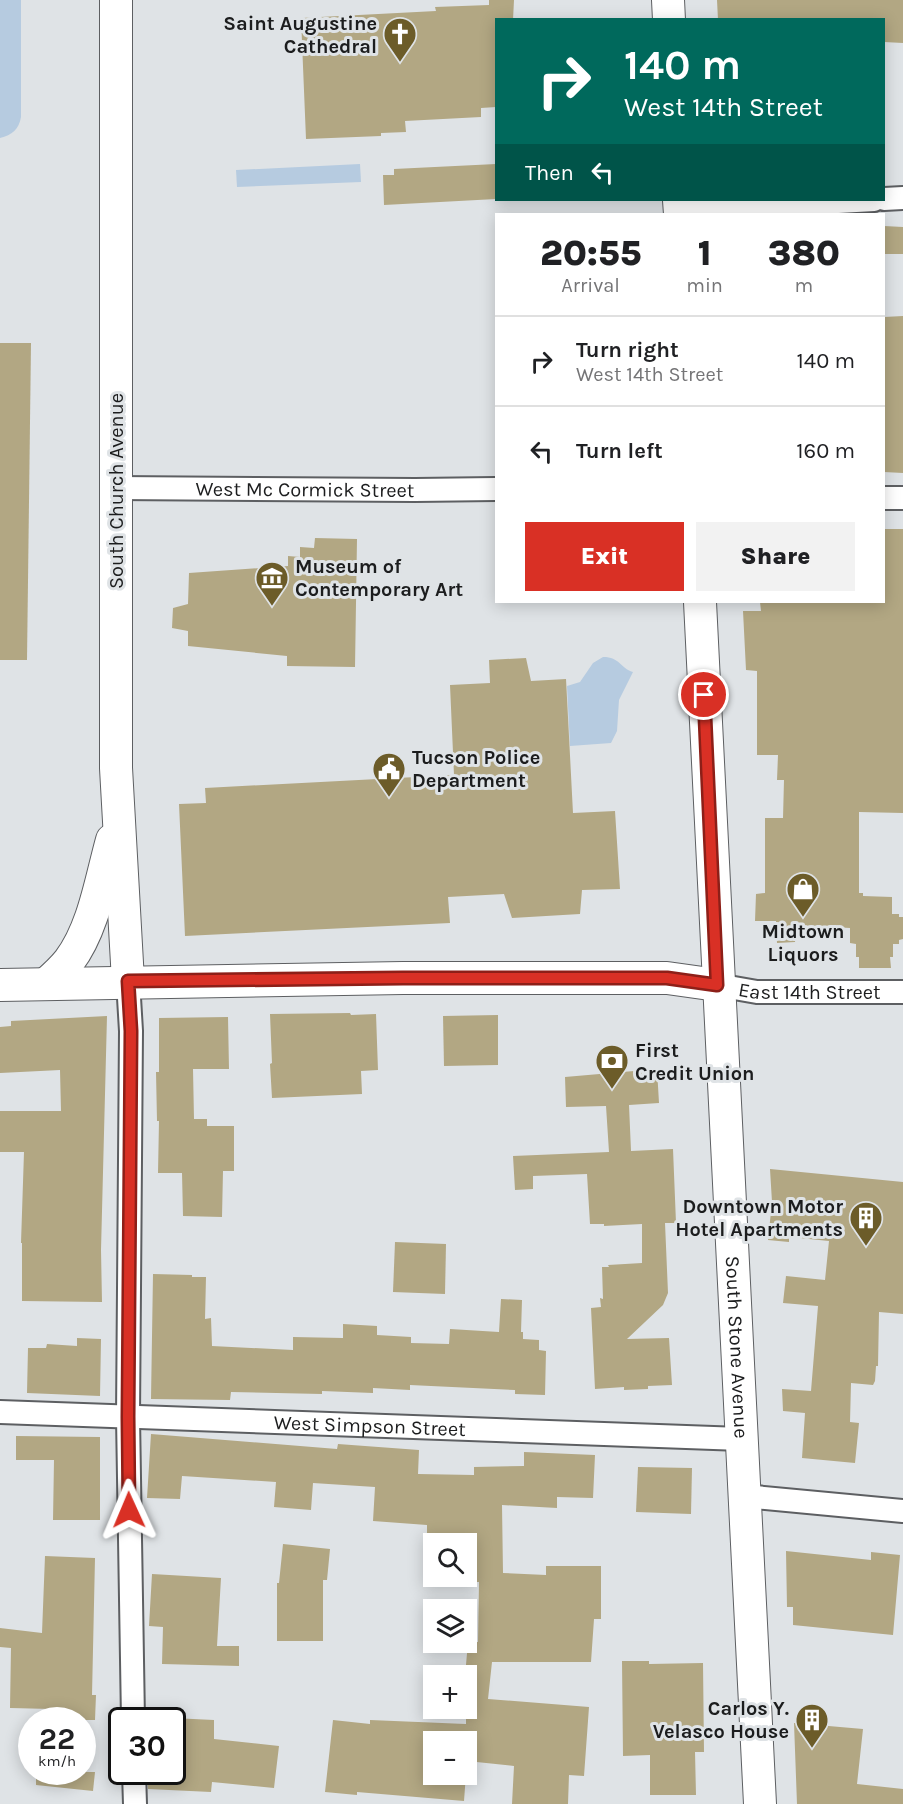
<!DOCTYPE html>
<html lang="en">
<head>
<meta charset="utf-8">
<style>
	body { margin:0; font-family:Karla,sans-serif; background:#f2f2f2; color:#202124; height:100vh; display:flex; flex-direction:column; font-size:22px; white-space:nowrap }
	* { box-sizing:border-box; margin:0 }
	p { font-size:20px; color:#757577 }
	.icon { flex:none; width:33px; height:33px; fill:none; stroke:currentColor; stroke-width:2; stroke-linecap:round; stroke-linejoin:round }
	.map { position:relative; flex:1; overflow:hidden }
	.sheet { position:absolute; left:495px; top:213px; width:390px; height:390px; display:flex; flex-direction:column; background:#fff; border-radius:0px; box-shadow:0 3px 15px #0003 }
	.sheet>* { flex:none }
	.banner { position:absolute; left:495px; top:18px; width:390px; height:183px; border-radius:0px; box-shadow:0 3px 15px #0003; background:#00695c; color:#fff; overflow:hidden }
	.tools { position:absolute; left:423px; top:1533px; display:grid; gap:12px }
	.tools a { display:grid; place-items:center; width:54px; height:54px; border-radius:0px; background:#fff; box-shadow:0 3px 15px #0003; font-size:30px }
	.speed { position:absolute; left:18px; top:1707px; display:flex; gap:12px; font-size:30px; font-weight:700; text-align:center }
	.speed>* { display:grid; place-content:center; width:78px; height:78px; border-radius:50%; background:#fff; box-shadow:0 3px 15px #0003; line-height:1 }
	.speed small { font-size:15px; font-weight:400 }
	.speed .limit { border:3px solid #111; border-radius:9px; background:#fff; color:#111 }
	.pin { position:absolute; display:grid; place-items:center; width:51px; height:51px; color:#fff; margin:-26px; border:3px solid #fff; border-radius:50%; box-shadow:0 2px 6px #0007 }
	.me { position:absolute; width:66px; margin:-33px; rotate:359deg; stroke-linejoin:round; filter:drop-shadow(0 0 4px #0008) }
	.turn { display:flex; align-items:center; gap:21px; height:126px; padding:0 30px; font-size:27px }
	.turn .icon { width:78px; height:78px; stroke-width:2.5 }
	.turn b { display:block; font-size:42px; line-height:51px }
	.then { display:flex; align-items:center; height:57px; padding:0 30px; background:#0003; gap:12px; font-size:22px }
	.eta { display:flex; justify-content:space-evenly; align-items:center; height:102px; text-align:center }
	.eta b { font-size:36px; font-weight:800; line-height:42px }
	.primary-button { display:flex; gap:12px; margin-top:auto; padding:12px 30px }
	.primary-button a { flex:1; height:69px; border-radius:0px; background:#d93025; color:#fff; font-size:24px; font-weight:800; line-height:69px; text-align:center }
	.primary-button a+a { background:#f2f2f2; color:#202124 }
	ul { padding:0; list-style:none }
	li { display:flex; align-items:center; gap:18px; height:90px; padding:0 30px; border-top:2px solid #e0e0e0 }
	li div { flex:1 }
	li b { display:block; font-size:22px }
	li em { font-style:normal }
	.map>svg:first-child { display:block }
	.green { fill:#b6cbe0 }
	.building { fill:#b2a783 }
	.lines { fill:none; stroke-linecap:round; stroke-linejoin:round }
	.street-casing { stroke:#5d5f62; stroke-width:26 }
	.secondary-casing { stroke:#5d5f62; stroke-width:34 }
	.street { stroke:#fff; stroke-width:22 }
	.secondary { stroke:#fff; stroke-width:32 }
	.route-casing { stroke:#8d1f18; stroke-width:15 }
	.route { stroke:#d93025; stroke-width:10 }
	.labels { text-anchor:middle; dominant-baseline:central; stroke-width:6; stroke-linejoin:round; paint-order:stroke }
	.poi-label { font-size:20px; font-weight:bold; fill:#1c1d1e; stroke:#dfe3e6; text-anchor:end }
	.street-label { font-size:20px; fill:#1c1d1e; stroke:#dfe3e6 }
</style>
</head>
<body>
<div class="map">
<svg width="903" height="1804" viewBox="0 0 903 1804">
	<rect width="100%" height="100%" fill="#dfe3e6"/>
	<!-- green -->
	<g class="green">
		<path d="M0,0H21V117C19,129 12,135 0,138Z"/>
		<path d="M360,164L361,182L237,187L236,170Z"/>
		<path d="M603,657C620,657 620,668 633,672L619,700L617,731L611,743L570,746L567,686L580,682L593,663Z"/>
	</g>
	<!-- building -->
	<g class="building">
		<path d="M489,0H514L513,20H496V107L481,108V117L405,121L406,132L381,133V136L306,139L301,18L436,11L435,7L489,5Z"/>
		<path d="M717,0H903V43L884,42V20H718Z"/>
		<path d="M496,164V199L384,205L383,175H394V169Z"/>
		<path d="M884,226L903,227V254H884Z"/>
		<path d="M903,316V473L884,472V317Z"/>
		<path d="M0,343H31L27,660H0Z"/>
		<path d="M884,529H903V813L859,812V893H863V896L892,897V914H899V917H903V939L899,940V944H893V957H890L891,968H859V957H856V944L850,943V928L797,925L795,942L777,943L776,921H755L756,894L765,893V818H783L784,780H777L778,755H757V671L746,670L743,611H761L760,602H884Z"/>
		<path d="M315,538L357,539L355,667L287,666V656L188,646V631L172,628L173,608L188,604L189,573L288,566V556L300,557V547L314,548Z"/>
		<path d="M526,658L531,681L566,679L573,813L615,811L620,889L582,890L580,914L512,918L504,894L448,897L450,923L185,936L179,804L206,803L205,788L454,775L450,685L490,683L489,660Z"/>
		<path d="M350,1013L351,1015L376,1014L378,1070L361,1071L362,1094L272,1098L270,1064L272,1063L270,1014Z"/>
		<path d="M498,1015V1065L444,1066L443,1016Z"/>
		<path d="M107,1016L101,1250L102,1302L22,1301V1243H21L24,1152H0V1111H61L60,1070L0,1073V1027L11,1026V1021Z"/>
		<path d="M228,1017L229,1069H193L194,1119H207V1126H234V1171H223L222,1217L183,1216L182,1173H158L159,1121H157L156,1072H159V1018Z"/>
		<path d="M657,1069L659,1103L629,1105L631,1151L673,1149L676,1223H665L668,1293L663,1305L627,1339L669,1338L672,1385L648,1386V1389L624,1390V1387L595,1389L591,1308L601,1307L600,1298L603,1299L602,1267H609L608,1265L642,1263V1224L604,1226V1224H590L587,1174L533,1176V1189L515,1190L513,1156L609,1152L606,1106L566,1107L565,1077Z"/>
		<path d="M770,1169L903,1182V1314L879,1312L878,1366H876L875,1381L873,1385L851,1383L850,1422L859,1423L855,1463L802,1458L805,1413L783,1411L782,1389L811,1391L818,1306L783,1303L786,1276L825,1280L829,1241L789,1237V1242L768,1240L772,1202Z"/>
		<path d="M395,1242L446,1244L445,1294L393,1292Z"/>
		<path d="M153,1274L192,1275V1277H206L205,1319L211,1318L212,1346L293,1350V1337L343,1338V1324L377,1326V1335L411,1337V1343L449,1344L450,1329L499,1332L501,1299L522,1300L521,1332H523V1339L539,1340V1350L546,1351L545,1395L515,1394V1390L410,1385V1390L373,1388V1393L322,1391V1394L231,1392L230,1400L151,1399Z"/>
		<path d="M77,1338L101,1339L100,1396L27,1393L28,1348H46L47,1344L77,1346Z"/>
		<path d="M151,1434L337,1449L338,1444L419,1450L418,1474L474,1475V1467L524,1466V1452L595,1455L593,1498L557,1497V1508L502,1505L503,1573L546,1575V1566H601V1619H594L591,1662H492L488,1699L589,1707L584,1776L569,1775L568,1804H512L514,1766L467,1761L466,1771V1742H434V1774H466L464,1801L357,1792V1795L325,1792L333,1720L370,1724V1720L466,1724V1676H465L468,1642H478L479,1582H475V1544H427V1525L373,1521L375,1487L313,1483L311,1510L274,1507L276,1482L182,1476L180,1499L147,1498Z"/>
		<path d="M16,1436L100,1437V1520H53L54,1460H16Z"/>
		<path d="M638,1467L692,1468L691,1514L636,1512Z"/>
		<path d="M283,1544L330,1549L327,1580H323V1641H277V1583H279Z"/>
		<path d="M786,1551L871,1560V1552L900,1555L893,1635L793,1625V1607H787Z"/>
		<path d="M45,1556L95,1558L92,1695H96L95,1720H52V1709L10,1708L11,1648L0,1647V1628L42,1633Z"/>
		<path d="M152,1574L221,1578L217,1646H239V1666L162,1664L163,1627L149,1626Z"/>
		<path d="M622,1661H649V1664L703,1663L704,1752H695L696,1795H650V1755L623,1756Z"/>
		<path d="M172,1718L214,1720V1739L279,1746L274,1788L212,1782L211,1792L148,1789L147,1772H172Z"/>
		<path d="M794,1723L863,1729L857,1784L903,1789V1804H797Z"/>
		<path d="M36,1772H95L93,1791L36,1785Z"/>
	</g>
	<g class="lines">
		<!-- street casing -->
		<g class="street-casing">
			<g id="street">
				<path d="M884,199L903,198"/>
				<path d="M680,211L874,200"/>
				<path id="s1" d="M115,488L415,490L496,489"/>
				<path d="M884,498H903"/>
				<path d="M128,981L131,1031L128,1417L133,1720"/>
				<path id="s2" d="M717,985L757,992H903"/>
				<path id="s3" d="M0,1412L741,1439"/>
				<path d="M744,1496L903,1511"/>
				<path d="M134,1772L135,1804"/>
			</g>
		</g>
		<!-- secondary casing -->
		<g class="secondary-casing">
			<g id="secondary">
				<path d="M116,0V768L128,981"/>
				<path d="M668,0L669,20"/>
				<path d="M679,200L680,214"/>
				<path id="s4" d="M700,602L760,1804"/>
				<path d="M46,984C54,977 62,970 69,961C94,928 101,879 112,840"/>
				<path d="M0,985L403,978H667L717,985"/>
			</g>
		</g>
		<!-- street -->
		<use href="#street" class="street"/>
		<!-- secondary -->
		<use href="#secondary" class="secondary"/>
	</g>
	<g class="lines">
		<!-- route casing -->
		<g class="route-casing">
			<path id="route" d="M129,1510L128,1417L131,1031L128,981L403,978H667L717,985L704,695"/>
		</g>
		<!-- route -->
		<use href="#route" class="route"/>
	</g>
	<!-- icons -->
	<defs>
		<g id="church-pin" transform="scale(1.725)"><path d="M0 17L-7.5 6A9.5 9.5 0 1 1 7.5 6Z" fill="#6c5c29" stroke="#dfe3e6"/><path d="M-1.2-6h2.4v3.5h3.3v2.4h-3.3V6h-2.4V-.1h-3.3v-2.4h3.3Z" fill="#fff"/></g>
		<g id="museum-pin" transform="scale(1.725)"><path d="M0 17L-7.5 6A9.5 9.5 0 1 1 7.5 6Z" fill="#6c5c29" stroke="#dfe3e6"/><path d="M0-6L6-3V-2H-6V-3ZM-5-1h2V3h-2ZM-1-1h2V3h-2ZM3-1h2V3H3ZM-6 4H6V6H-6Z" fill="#fff"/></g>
		<g id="civic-pin" transform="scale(1.725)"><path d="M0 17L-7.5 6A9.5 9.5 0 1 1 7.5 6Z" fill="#6c5c29" stroke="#dfe3e6"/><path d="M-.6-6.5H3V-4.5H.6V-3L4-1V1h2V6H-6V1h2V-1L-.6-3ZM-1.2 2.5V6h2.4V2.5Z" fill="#fff"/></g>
		<g id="shop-pin" transform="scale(1.725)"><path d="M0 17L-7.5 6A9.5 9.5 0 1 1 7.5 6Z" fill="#6c5c29" stroke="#dfe3e6"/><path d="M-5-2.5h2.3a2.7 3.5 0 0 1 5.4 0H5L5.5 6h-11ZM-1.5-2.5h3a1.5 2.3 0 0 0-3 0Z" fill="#fff"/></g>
		<g id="bank-pin" transform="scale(1.725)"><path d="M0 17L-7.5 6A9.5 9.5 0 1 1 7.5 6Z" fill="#6c5c29" stroke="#dfe3e6"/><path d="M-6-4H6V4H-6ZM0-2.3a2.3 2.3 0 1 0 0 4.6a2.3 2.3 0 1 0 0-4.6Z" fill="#fff"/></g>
		<g id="building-pin" transform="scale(1.725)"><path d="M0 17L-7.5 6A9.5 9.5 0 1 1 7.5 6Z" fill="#6c5c29" stroke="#dfe3e6"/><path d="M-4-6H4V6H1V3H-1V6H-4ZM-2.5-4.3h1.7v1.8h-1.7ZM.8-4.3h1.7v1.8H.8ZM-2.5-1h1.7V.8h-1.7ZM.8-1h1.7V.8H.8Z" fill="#fff"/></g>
	</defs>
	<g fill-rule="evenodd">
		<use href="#church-pin" x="400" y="34"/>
		<use href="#museum-pin" x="272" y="578"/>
		<use href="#civic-pin" x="389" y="769"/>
		<use href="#shop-pin" x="803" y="889"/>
		<use href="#bank-pin" x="612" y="1061"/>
		<use href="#building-pin" x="866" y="1218"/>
		<use href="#building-pin" x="812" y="1720"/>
	</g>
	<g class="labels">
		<!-- poi labels -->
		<g class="poi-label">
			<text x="377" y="23">Saint Augustine<tspan x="377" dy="23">Cathedral</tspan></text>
			<text x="295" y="566" text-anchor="start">Museum of<tspan x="295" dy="23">Contemporary Art</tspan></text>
			<text x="412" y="757" text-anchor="start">Tucson Police<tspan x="412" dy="23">Department</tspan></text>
			<text x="803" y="931" text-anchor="middle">Midtown<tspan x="803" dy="23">Liquors</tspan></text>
			<text x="635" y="1050" text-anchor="start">First<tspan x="635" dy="23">Credit Union</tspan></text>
			<text x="843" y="1206">Downtown Motor<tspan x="843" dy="23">Hotel Apartments</tspan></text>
			<text x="789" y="1708">Carlos Y.<tspan x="789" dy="23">Velasco House</tspan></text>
		</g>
		<!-- street labels -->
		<g class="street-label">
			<text stroke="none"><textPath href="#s1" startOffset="190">West Mc Cormick Street</textPath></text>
			<text transform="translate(116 491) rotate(-90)">South Church Avenue</text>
			<text stroke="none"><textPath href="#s2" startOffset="93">East 14th Street</textPath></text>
			<text stroke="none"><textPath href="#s4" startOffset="746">South Stone Avenue</textPath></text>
			<text stroke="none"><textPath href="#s3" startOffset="370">West Simpson Street</textPath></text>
		</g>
	</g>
</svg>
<div class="tools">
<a><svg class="icon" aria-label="search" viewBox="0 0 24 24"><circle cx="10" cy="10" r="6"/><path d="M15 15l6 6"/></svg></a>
<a><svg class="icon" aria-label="layers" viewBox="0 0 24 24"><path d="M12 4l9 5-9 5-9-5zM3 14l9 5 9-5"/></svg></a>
<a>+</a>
<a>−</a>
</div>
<div class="speed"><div>22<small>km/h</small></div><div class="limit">30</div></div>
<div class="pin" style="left:704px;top:695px;background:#d93025"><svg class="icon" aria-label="arrive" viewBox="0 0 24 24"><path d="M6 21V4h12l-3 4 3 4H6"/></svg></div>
<svg class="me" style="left:129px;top:1510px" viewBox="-20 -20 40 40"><path d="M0-17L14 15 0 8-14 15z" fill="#d93025" stroke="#fff" stroke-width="4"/></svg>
<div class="banner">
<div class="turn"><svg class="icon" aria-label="right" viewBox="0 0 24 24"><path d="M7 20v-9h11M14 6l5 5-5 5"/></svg><div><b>140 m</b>West 14th Street</div></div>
<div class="then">Then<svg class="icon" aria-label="left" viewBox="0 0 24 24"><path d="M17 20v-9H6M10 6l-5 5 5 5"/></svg></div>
</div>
<section class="sheet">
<div class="eta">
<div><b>20:55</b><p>Arrival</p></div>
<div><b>1</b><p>min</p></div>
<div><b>380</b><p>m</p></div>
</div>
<ul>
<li><svg class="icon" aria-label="right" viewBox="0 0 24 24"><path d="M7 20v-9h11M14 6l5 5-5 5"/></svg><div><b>Turn right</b><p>West 14th Street</p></div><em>140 m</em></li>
<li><svg class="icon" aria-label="left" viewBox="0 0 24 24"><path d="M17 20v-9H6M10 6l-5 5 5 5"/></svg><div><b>Turn left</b></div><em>160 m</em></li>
</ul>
<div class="primary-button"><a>Exit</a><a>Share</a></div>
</section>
</div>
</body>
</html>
